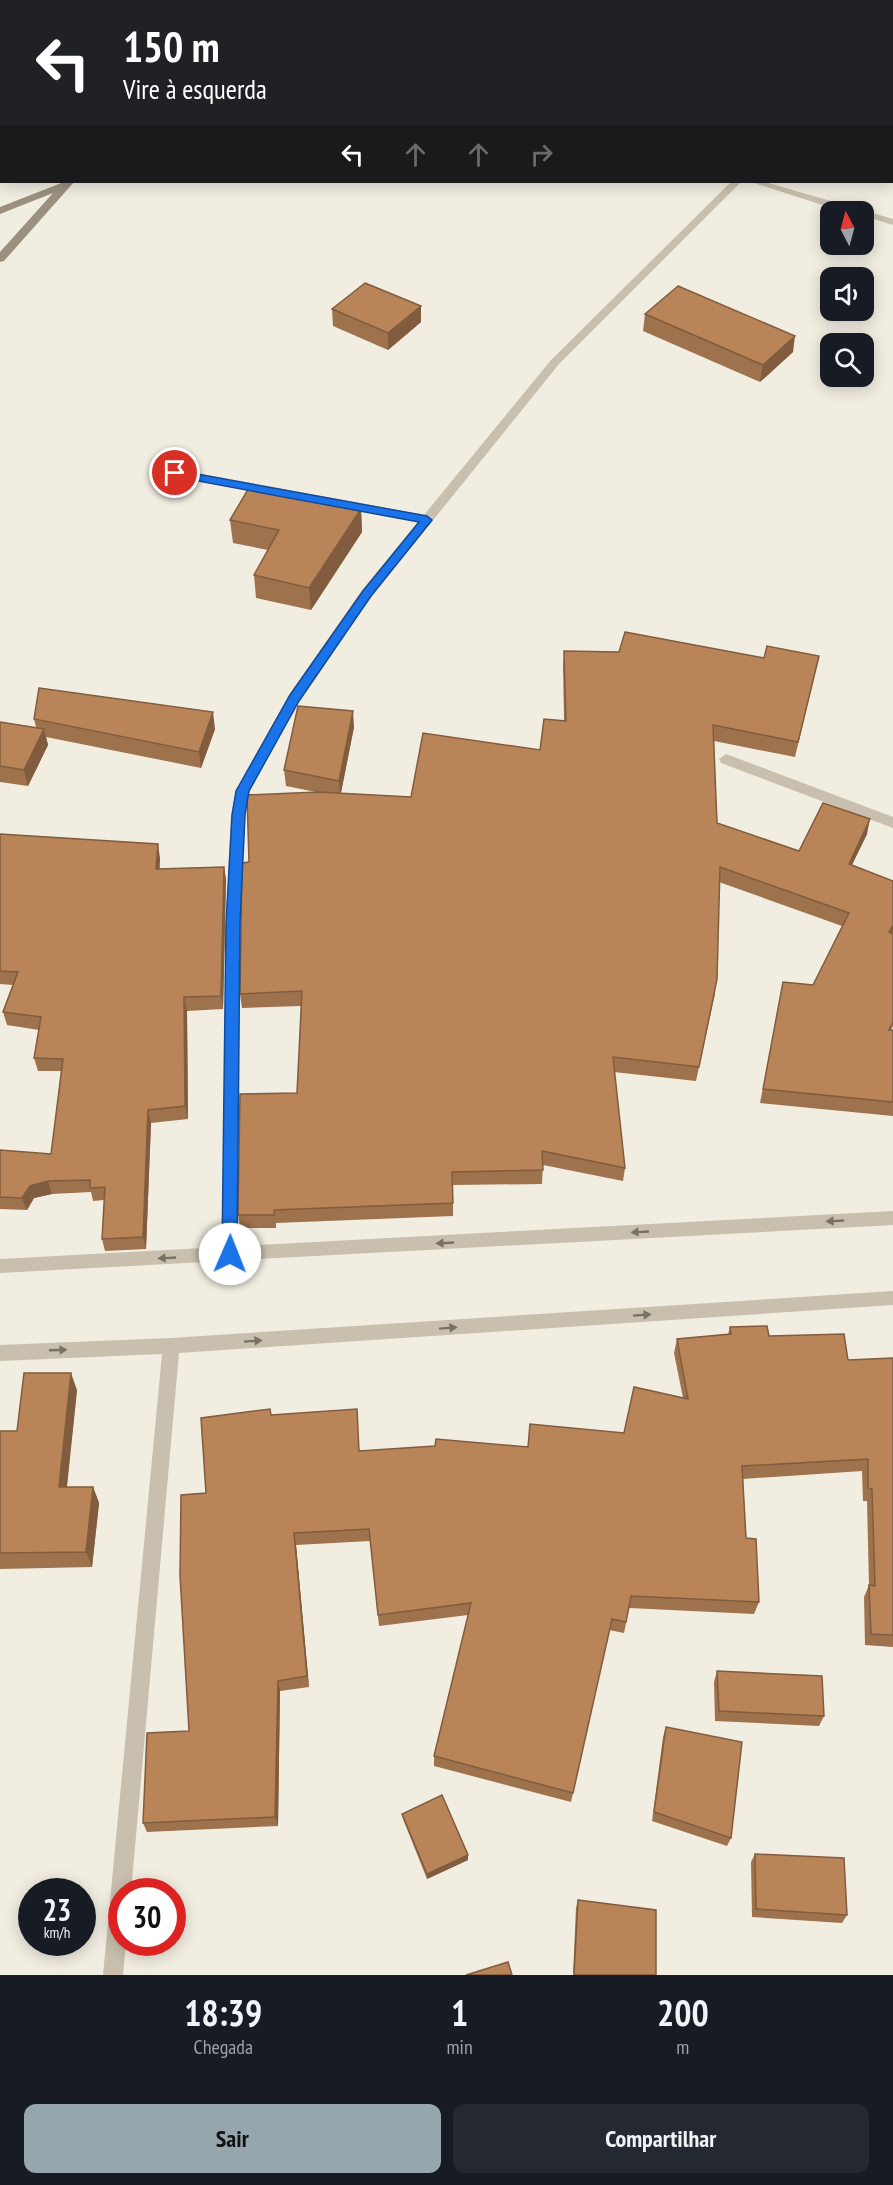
<!DOCTYPE html>
<html lang="pt">
<head>
<meta charset="utf-8">
<style>
	body { margin:0; font-family:"PT Sans Narrow",sans-serif; background:#242831; color:#f1f3f6; height:100vh; display:flex; flex-direction:column; font-size:22px; white-space:nowrap }
	* { box-sizing:border-box; margin:0 }
	p { font-size:20px; color:#9ea1a6 }
	.icon { flex:none; width:33px; height:33px; fill:none; stroke:currentColor; stroke-width:2; stroke-linecap:round; stroke-linejoin:round }
	.map { position:relative; height:1975px; overflow:hidden }
	.side { display:flex; flex-direction:column; background:#171b24; flex:1 }
	.side>* { flex:none }
	.hud { position:absolute; left:0px; top:0px; width:894px; height:183px; box-shadow:0 3px 15px #0003; background:#202124; color:#fff; overflow:hidden }
	.needle { width:39px; rotate:354deg }
	.controls { position:absolute; left:820px; top:201px; display:grid; gap:12px }
	.controls a { display:grid; place-items:center; width:54px; height:54px; border-radius:12px; background:#171b24; box-shadow:0 3px 15px #0003; font-size:30px }
	.speed { position:absolute; left:18px; top:1878px; display:flex; gap:12px; font-size:30px; font-weight:700; text-align:center }
	.speed>* { display:grid; place-content:center; width:78px; height:78px; border-radius:50%; background:#171b24; box-shadow:0 3px 15px #0003; line-height:1 }
	.speed small { font-size:15px; font-weight:400 }
	.speed .limit { border:9px solid #d22; background:#fff; color:#111 }
	.pin { position:absolute; display:grid; place-items:center; width:51px; height:51px; color:#fff; margin:-26px; border:3px solid #fff; border-radius:50%; box-shadow:0 2px 6px #0007 }
	.me { position:absolute; width:66px; margin:-33px; rotate:1deg; stroke-linejoin:round; filter:drop-shadow(0 0 4px #0008) }
	.turn { display:flex; align-items:center; gap:21px; height:126px; padding:0 24px; font-size:27px }
	.turn .icon { width:78px; height:78px; stroke-width:2.5 }
	.turn b { display:block; font-size:42px; line-height:51px }
	.lanes { display:flex; align-items:center; height:57px; padding:0 24px; background:#0003; justify-content:center; gap:30px; direction:ltr }
	.lanes .off { opacity:.35 }
	.eta { display:flex; justify-content:space-evenly; align-items:center; height:102px; text-align:center }
	.eta b { font-size:36px; font-weight:600; line-height:42px }
	.primary-button { display:flex; gap:12px; margin-top:auto; padding:12px 24px }
	.primary-button a { flex:1; height:69px; border-radius:12px; background:#96a6ad; color:#111; font-size:24px; font-weight:600; line-height:69px; text-align:center }
	.primary-button a+a { background:#242831; color:#f1f3f6 }
	.map>svg:first-child { display:block }
	.lines { fill:none; stroke-linecap:round; stroke-linejoin:round }
	.minor { fill:#c8bfae; fill-rule:evenodd }
	.secondary { fill:#9b9080; fill-rule:evenodd }
	.wall { fill:#9e724c }
	.shaded-wall { fill:#815c3e }
	.building { fill:#b88458; stroke:#815c3e; stroke-width:1.5 }
	.oneway { fill:#787166 }
	.route { fill:#1a73e8; stroke:#114b97; stroke-width:1.5 }
</style>
</head>
<body>
<div class="map">
<svg width="893" height="1975" viewBox="0 0 893 1975">
	<rect width="100%" height="100%" fill="#f1ede1"/>
	<g class="lines">
		<!-- minor -->
		<g class="minor">
			<rect x="892" y="7" width="1" height="6"/>
			<path d="M731,182H741L559,364L372,596L299,700L250,791L245,815L240,923L238,1246L893,1211V1225L0,1273V1259L222,1247L226,923L231,815L236,791L289,695L362,590L418,522L175,477L171,476V470L175,469L424,515L551,360Z"/>
			<path d="M751,182H765L893,219V225L864,216V212H844Z"/>
			<path d="M726,754L893,817V828L721,763L719,759Z"/>
			<path d="M893,1291V1305L179,1353L131,1892H122V1942H126L123,1975H103L162,1354L0,1361V1345L171,1338Z"/>
		</g>
		<!-- secondary -->
		<g class="secondary">
			<path d="M281,0H291L280,2Z"/>
			<path d="M64,182H74L4,261L0,262V252L53,193L0,214V207Z"/>
		</g>
	</g>
	<!-- wall -->
	<g class="wall">
		<path d="M332,309L421,322L388,350L333,326Z"/>
		<path d="M645,314L793,352L760,382L643,331Z"/>
		<path d="M361,509L362,532L311,610L256,598L254,575L268,550L233,543L230,520Z"/>
		<path d="M564,651L764,658L819,656L795,757L714,741L717,823L799,851L867,834L852,865L893,881V932L892,933L893,934V1026L891,1030H893V1116L760,1103L783,982L813,985L842,926L719,882L715,994L696,1081L614,1072L625,1168L623,1181L543,1165L542,1184L453,1185V1216L276,1223V1228H240L238,1215L297,1093L301,1006L242,1008L240,994L249,862L316,792L286,786L284,770L354,727L341,793L411,797L540,750L564,721L563,666Z"/>
		<path d="M34,719L215,729L201,768L46,737L48,745L28,786L0,782V722L36,727Z"/>
		<path d="M0,834L160,858L159,869L224,867L226,880L223,1009L187,1011L188,1119L151,1123L146,1249L105,1251L102,1239L104,1200L93,1201L91,1192L52,1194L34,1198L27,1210L0,1209V1150L51,1154L61,1071H38L34,1058L39,1030L7,1025L3,1012L13,985L0,984Z"/>
		<path d="M730,1327L769,1336L848,1360L893,1358V1647L865,1645L864,1597L869,1585L867,1501H863L862,1471L743,1479L746,1538L759,1602L754,1614L629,1608L624,1633L609,1630L571,1802L434,1766V1756L468,1615L379,1626L370,1541L296,1545L309,1687L280,1691L278,1826L147,1832L143,1823L189,1731L206,1493L271,1415L357,1409L359,1451L528,1447L624,1433L683,1398L674,1353L677,1339L728,1334Z"/>
		<path d="M77,1390L67,1487H93L99,1503L92,1567L0,1569V1431H17Z"/>
		<path d="M717,1671L824,1716L819,1726L715,1721L714,1682Z"/>
		<path d="M666,1727L731,1838L727,1846L652,1821L663,1737Z"/>
		<path d="M402,1814L468,1860L427,1879L403,1819Z"/>
		<path d="M755,1854L847,1915L842,1923L752,1917L751,1862Z"/>
		<path d="M578,1900L656,1975H573L576,1908Z"/>
	</g>
	<!-- shaded-wall -->
	<g class="shaded-wall">
		<path d="M208,0H228L226,2H206Z"/>
		<path d="M0,145L2,153V159L0,161Z"/>
		<path d="M421,306V322L388,350V333Z"/>
		<path d="M795,336L793,352L760,382L763,365Z"/>
		<path d="M361,509L362,532L311,610L309,588Z"/>
		<path d="M353,711L354,727L340,797L339,781Z"/>
		<path d="M213,712L215,729L201,768L199,752Z"/>
		<path d="M44,729L48,745L28,786L24,770Z"/>
		<path d="M870,819L867,834L845,879L849,864Z"/>
		<path d="M158,844L160,858L159,883L156,869Z"/>
		<path d="M224,867L226,880L223,1009L221,996Z"/>
		<path d="M893,925V932L885,947L889,932Z"/>
		<path d="M184,997L187,1011L188,1119L185,1106Z"/>
		<path d="M148,1110L151,1123L146,1249L143,1237Z"/>
		<path d="M48,1181L52,1194L34,1198L27,1210L22,1198L30,1186Z"/>
		<path d="M71,1373L77,1390L65,1502L59,1487Z"/>
		<path d="M93,1487L99,1503L92,1567L86,1552Z"/>
		<path d="M294,1533L296,1545L309,1687L307,1676Z"/>
		<path d="M278,1681L280,1691L278,1826L275,1817Z"/>
		<path d="M468,1855V1860L427,1879V1874Z"/>
	</g>
	<!-- building -->
	<g class="building">
		<path d="M0,0H208L206,2H2V143H0Z"/>
		<path d="M310,0H388L394,2H309Z"/>
		<path d="M365,283L421,306L388,333L332,309Z"/>
		<path d="M678,286L795,336L763,365L645,314Z"/>
		<path d="M250,486L361,509L309,588L254,575L279,530L230,520Z"/>
		<path d="M625,632L764,658L767,646L819,656L798,742L713,725L717,823L799,851L823,803L870,819L849,864L893,881V925L889,932L893,934V1022L889,1030H893V1102L763,1089L783,982L813,985L849,913L720,867L717,979L699,1067L613,1057L625,1168L542,1151L543,1170L452,1172L453,1203L274,1210V1215H238L240,1094L297,1093L302,991L240,994L242,863L249,862L247,795L318,792L411,797L423,733L540,750L544,719L566,721L564,651L619,652Z"/>
		<path d="M39,688L213,712L199,752L34,719Z"/>
		<path d="M298,706L353,711L339,781L284,770Z"/>
		<path d="M0,722L44,729L24,770L0,766Z"/>
		<path d="M0,834L158,844L156,869L224,867L221,996L184,997L185,1106L148,1110L143,1237L102,1239L105,1187L90,1188V1180L48,1181L30,1186L22,1198L0,1197V1150L51,1154L63,1059L34,1058L41,1017L3,1012L18,972L0,971Z"/>
		<path d="M767,1326L769,1336L844,1334L848,1360L893,1358V1635L871,1634L869,1585L875,1586L872,1489L868,1488V1459L742,1466L746,1538L756,1539L759,1602L631,1596L626,1622L612,1619L573,1793L434,1756L471,1603L378,1615L369,1529L294,1533L307,1676L278,1681L275,1817L143,1823L147,1733L189,1731L180,1575L181,1495L206,1493L201,1418L270,1409L271,1415L357,1409L359,1451L435,1446L436,1439L528,1447L530,1424L624,1433L634,1387L688,1399L677,1339L731,1334L730,1327Z"/>
		<path d="M24,1373H71L59,1487H93L86,1552L0,1553V1431H17Z"/>
		<path d="M717,1671L822,1676L824,1716L719,1711Z"/>
		<path d="M666,1727L742,1742L731,1838L654,1812Z"/>
		<path d="M442,1795L468,1855L427,1874L402,1814Z"/>
		<path d="M755,1854L844,1858L847,1915L756,1909Z"/>
		<path d="M578,1900L656,1910V1975H574Z"/>
		<path d="M508,1962L512,1975H466Z"/>
	</g>
	<!-- one-way arrows -->
	<defs><path id="oneway-solid" d="M-6-.8H1V-3.2L6.5 0L1 3.2V.8H-6Z" transform="scale(1.5)"/></defs>
	<g class="oneway">
		<use href="#oneway-solid" transform="translate(835 1221) rotate(177)"/>
		<use href="#oneway-solid" transform="translate(640 1232) rotate(177)"/>
		<use href="#oneway-solid" transform="translate(445 1243) rotate(177)"/>
		<use href="#oneway-solid" transform="translate(167 1258) rotate(177)"/>
		<use href="#oneway-solid" transform="translate(642 1315) rotate(-4)"/>
		<use href="#oneway-solid" transform="translate(448 1328) rotate(-4)"/>
		<use href="#oneway-solid" transform="translate(253 1341) rotate(-4)"/>
		<use href="#oneway-solid" transform="translate(58 1350) rotate(-2)"/>
	</g>
	<!-- route -->
	<path class="route" d="M175,470L427,516L432,520L371,596L299,701L249,791L245,815L240,923L237,1254L235,1259L230,1261L225,1259L222,1254L226,923L232,815L236,791L290,695L363,591L419,522L171,476V471Z"/>
</svg>
<div class="controls">
<a><svg class="needle" viewBox="-14 -14 28 28"><path d="M0-13l5 13h-10z" fill="#e53935"/><path d="M0 13l5-13h-10z" fill="#9ea1a6"/></svg></a>
<a><svg class="icon" aria-label="sound" viewBox="0 0 24 24"><path d="M4 9h4l5-4v14l-5-4H4zM17 9q2 3 0 6"/></svg></a>
<a><svg class="icon" aria-label="search" viewBox="0 0 24 24"><circle cx="10" cy="10" r="6"/><path d="M15 15l6 6"/></svg></a>
</div>
<div class="speed"><div>23<small>km/h</small></div><div class="limit">30</div></div>
<div class="pin" style="left:175px;top:473px;background:#d93025"><svg class="icon" aria-label="arrive" viewBox="0 0 24 24"><path d="M6 21V4h12l-3 4 3 4H6"/></svg></div>
<svg class="me" style="left:230px;top:1254px" viewBox="-20 -20 40 40"><circle r="19" fill="#fff"/><path d="M0-13L10 11 0 6-10 11z" fill="#1a73e8"/></svg>
<div class="hud">
<div class="turn"><svg class="icon" aria-label="left" viewBox="0 0 24 24"><path d="M17 20v-9H6M10 6l-5 5 5 5"/></svg><div><b>150 m</b>Vire à esquerda</div></div>
<div class="lanes"><svg class="icon" aria-label="left" viewBox="0 0 24 24"><path d="M17 20v-9H6M10 6l-5 5 5 5"/></svg><svg class="icon off" aria-label="ahead" viewBox="0 0 24 24"><path d="M12 20V5M6 11l6-6 6 6"/></svg><svg class="icon off" aria-label="ahead" viewBox="0 0 24 24"><path d="M12 20V5M6 11l6-6 6 6"/></svg><svg class="icon off" aria-label="right" viewBox="0 0 24 24"><path d="M7 20v-9h11M14 6l5 5-5 5"/></svg></div>
</div>
</div>
<section class="side">
<div class="eta">
<div><b>18:39</b><p>Chegada</p></div>
<div><b>1</b><p>min</p></div>
<div><b>200</b><p>m</p></div>
</div>
<div class="primary-button"><a>Sair</a><a>Compartilhar</a></div>
</section>
</body>
</html>
